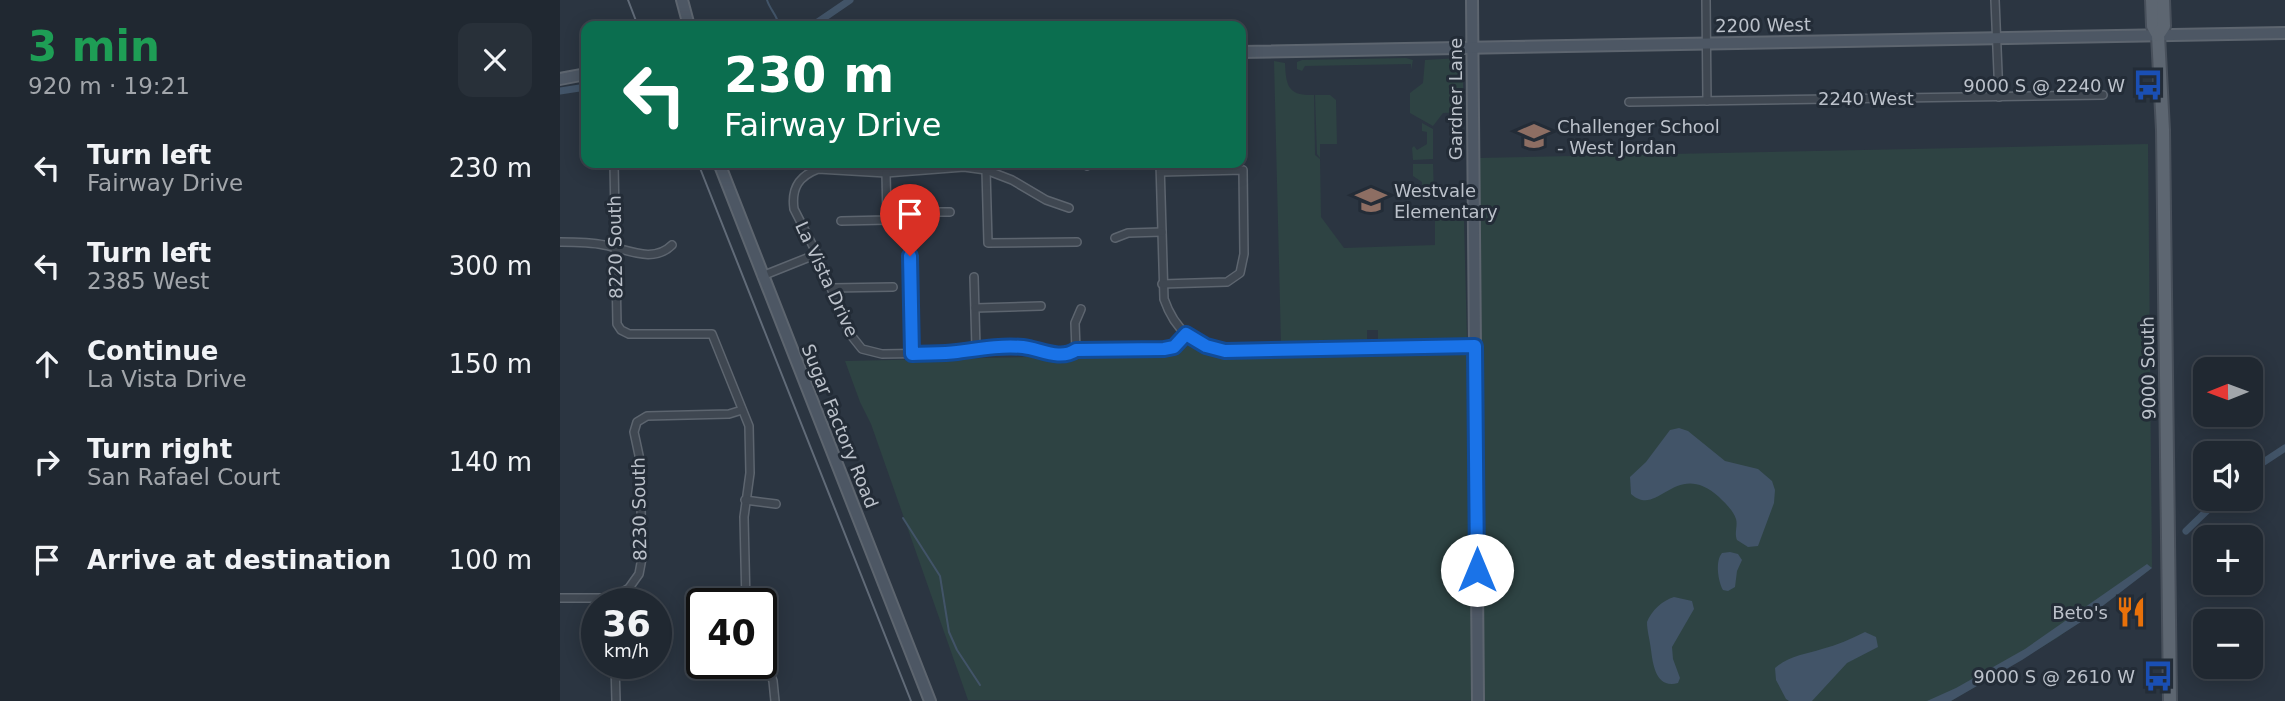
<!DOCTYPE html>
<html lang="en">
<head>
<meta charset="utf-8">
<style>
	body { margin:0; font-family:"DejaVu Sans",sans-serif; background:#283039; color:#f1f3f6; height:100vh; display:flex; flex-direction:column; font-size:26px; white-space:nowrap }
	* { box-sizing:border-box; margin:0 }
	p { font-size:23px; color:#a2a6ab }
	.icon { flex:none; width:38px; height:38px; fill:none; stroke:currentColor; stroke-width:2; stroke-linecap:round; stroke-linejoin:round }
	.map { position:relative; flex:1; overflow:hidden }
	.details { display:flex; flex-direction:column; background:#202831; width:560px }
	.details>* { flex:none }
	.guide { position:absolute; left:21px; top:21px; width:665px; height:147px; border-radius:14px; box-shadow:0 4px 18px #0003,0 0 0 2px #3d444d; background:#0b6e4f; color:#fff; overflow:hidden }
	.needle { width:46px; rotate:269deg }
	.controls { position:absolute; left:1633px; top:357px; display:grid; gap:14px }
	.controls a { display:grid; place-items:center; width:70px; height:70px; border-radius:14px; background:#202831; box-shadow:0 4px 18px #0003,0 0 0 2px #3d444d; font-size:35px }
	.speed { position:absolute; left:21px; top:588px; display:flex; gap:14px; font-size:35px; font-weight:700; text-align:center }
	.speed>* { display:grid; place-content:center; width:91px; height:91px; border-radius:50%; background:#202831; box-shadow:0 4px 18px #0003,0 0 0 2px #3d444d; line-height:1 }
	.speed small { font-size:18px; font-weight:400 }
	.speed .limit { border:4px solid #111; border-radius:10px; background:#fff; color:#111 }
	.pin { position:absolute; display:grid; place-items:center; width:60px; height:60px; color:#fff; margin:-72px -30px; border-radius:50% 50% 50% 0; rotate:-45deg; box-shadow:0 0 7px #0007 }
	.pin .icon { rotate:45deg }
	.me { position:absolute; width:77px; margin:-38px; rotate:0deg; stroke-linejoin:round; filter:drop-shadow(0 0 5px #0008) }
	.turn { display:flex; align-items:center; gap:24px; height:147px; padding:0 28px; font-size:32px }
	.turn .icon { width:91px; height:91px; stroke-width:2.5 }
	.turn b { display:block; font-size:49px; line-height:60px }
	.round { display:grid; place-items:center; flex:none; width:74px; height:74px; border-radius:14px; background:#283039 }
	.head { display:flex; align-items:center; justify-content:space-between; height:119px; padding:0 28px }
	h1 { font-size:42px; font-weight:700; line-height:52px; color:#1e9e55 }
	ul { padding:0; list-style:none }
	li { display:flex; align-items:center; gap:21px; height:98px; padding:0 28px }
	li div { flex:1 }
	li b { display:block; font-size:26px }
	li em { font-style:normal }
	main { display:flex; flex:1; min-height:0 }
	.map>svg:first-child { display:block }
	.green { fill:#2e4343 }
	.water { fill:#425468 }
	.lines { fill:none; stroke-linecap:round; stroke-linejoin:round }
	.stream { stroke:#425468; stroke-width:2 }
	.canal { stroke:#425468; stroke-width:7 }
	.street-casing { stroke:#5d656f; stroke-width:10 }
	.secondary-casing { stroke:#5d656f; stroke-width:14 }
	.primary-casing { stroke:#48505b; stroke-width:16 }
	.street { stroke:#3f4751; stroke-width:7 }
	.secondary { stroke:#4d5764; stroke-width:10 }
	.primary { stroke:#5d6671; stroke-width:12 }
	.tram { stroke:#616b78; stroke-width:2 }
	.route-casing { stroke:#114b97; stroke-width:18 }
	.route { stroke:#1a73e8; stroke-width:12 }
	.labels { text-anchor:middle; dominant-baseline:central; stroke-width:6; stroke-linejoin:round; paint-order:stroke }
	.street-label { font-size:18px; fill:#bcc2cb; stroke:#232c37 }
	.poi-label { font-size:18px; fill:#bcc2cb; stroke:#232c37; text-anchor:end }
</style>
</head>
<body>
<main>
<section class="details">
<div class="head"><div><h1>3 min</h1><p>920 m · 19:21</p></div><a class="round"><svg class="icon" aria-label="close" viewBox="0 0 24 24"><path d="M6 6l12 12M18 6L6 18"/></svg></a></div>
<ul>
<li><svg class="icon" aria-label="left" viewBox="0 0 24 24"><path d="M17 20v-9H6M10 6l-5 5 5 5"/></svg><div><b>Turn left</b><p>Fairway Drive</p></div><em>230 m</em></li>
<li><svg class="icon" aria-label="left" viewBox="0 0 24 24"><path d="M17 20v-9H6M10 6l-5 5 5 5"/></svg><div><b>Turn left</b><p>2385 West</p></div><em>300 m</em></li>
<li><svg class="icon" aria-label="ahead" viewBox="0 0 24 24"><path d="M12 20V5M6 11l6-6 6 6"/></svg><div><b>Continue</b><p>La Vista Drive</p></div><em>150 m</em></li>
<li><svg class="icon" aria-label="right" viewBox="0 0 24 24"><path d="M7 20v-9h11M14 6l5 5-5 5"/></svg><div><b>Turn right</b><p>San Rafael Court</p></div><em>140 m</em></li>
<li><svg class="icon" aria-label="arrive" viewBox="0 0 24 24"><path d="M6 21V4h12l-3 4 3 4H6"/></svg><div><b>Arrive at destination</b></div><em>100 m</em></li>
</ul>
</section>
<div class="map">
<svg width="1725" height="701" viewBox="0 0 1725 701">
	<rect width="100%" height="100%" fill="#2b3541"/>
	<!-- green -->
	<g class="green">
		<path d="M846,58L853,60L851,70V64L745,66L742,71L737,69V62L742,60Z"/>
		<path d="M899,58L903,61V112L883,113L873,126L850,113V93L863,83L865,60Z"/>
		<path d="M714,61L725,63C726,86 728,96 754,95L755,155L760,159L761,217L784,248L875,245V209L886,220L904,221L907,340L818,342V330H807V342L721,344Z"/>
		<path d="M755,95H770L776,100L777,144H760V158L757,154Z"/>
		<path d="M862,123L873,129V159L853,160L852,148L854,146L857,150L867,144V132L862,131Z"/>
		<path d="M1588,144L1592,568L1497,638L1391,701L408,700L311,424L300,402L285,361L601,354L610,353L625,343L644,350L663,354L909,351V354H917L918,158Z"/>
		<path d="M853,164H873L874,195L867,199L862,198V182L853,176Z"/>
	</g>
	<!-- water -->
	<g class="water">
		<path d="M1119,428L1128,431L1165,461L1198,469L1212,481L1215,490L1214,503L1198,546L1188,547L1177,540C1174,533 1178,526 1176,519C1173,510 1165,503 1159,497C1115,458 1099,519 1071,494L1070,477L1086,462L1110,430Z"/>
		<path d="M1170,552L1178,554L1182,560L1177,571L1175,587L1168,591L1163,590C1158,581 1155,561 1162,553Z"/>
		<path d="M1587,564L1592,568L1527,618L1462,660L1391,701H1367L1396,688L1465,649Z"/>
		<path d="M1114,597L1132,601L1134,609L1112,647L1113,659L1120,678L1118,683C1096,689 1093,665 1091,650C1090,640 1087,631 1087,622C1091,611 1103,600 1114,597Z"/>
		<path d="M1305,632L1316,637L1318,647L1287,663L1252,701H1229L1226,699L1216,680L1215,668C1228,656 1246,654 1262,649C1277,645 1291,639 1305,632Z"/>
	</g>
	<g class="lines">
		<!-- stream -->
		<g class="stream">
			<path d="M207,0C210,10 218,16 219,26"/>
			<path d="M343,518L380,576L389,632L397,650L420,685"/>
		</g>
		<!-- canal -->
		<g class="canal">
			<path d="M252,26L290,0"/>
			<path d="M0,91L26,87"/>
			<path d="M1690,471L1725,448"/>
			<path d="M1626,531L1659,499"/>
		</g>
		<!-- street casing -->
		<g class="street-casing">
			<g id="street">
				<path d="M1146,0L1147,101"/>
				<path d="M1435,0L1439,97"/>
				<path d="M1069,102L1543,95"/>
				<path d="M54,163L57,324L61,330L69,334H152L189,426L190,473L184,517L186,604"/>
				<path d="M600,163L604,299C614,328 634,347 665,351L915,346"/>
				<path d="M527,166V163"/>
				<path d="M426,170L428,243L517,242"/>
				<path d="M601,172L683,170L684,254L680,273L667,282L602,284"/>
				<path d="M509,208L486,200L452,180L426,170L404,167L326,173L258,169C239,176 231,188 234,209L257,254L290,334L302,349L322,354L385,353L431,347L468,348L485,354H510L516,350L604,349L614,347L626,334"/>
				<path d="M327,212H390"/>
				<path d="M281,221L327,220L326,173"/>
				<path d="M555,238L568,233L602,232"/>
				<path d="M0,242C15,242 30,242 44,245C67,249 93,264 112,245"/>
				<path d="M350,256L352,354"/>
				<path d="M202,276L257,254"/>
				<path d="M414,277L416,348"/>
				<path d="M271,288L333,287"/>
				<path d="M415,308L481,306"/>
				<path d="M516,350L515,323L521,309"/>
				<path d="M185,500L216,504"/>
				<path d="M0,598H53L69,588L79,574L82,558L80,460L74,432L77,422L87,416L169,414L182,410"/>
				<path d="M201,649L213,681L215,701"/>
				<path d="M55,663L56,701"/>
			</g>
		</g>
		<!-- secondary casing -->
		<g class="secondary-casing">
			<g id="secondary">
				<path d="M122,0L129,26"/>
				<path d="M912,0L918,701"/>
				<path d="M681,52L1725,33"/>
				<path d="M0,79L26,74"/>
				<path d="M159,163L370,701"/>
			</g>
		</g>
		<!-- primary casing -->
		<g class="primary-casing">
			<g id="primary">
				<path d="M1592,0L1593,26L1598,35L1603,130L1610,701"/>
				<path d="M1598,35L1604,26L1603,0"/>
			</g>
		</g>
		<!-- street -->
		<use href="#street" class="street"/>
		<!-- secondary -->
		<use href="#secondary" class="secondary"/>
		<!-- primary -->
		<use href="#primary" class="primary"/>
		<!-- tram -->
		<g class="tram">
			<path d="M68,0L78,26"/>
			<path d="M138,163L351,701"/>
		</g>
	</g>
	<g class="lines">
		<!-- route casing -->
		<g class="route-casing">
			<path id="route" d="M350,256L352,354C367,353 382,354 397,352C419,349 440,345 463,347C480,349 500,361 516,350L604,349L614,347L626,334L646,346L665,351L915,346L917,570"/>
		</g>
		<!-- route -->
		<use href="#route" class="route"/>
	</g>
	<!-- icons -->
	<defs>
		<g id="bus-bare" transform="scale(2.415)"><path d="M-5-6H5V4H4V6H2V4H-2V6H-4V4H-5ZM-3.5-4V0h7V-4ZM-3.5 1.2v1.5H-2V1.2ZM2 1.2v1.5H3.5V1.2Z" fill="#1a4fb4" stroke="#232c37" stroke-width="2.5" paint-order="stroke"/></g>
		<g id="school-bare" transform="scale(2.415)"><path d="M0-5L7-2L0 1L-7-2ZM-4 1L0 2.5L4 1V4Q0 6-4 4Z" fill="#8d6e63" stroke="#232c37" stroke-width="2.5" paint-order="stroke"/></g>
		<g id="restaurant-bare" transform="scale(2.415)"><path d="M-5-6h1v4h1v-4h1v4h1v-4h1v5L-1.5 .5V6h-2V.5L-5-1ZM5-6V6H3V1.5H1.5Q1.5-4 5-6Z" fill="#e8710a" stroke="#232c37" stroke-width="2.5" paint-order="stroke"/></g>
	</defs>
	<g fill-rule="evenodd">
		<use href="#bus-bare" x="1588" y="85"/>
		<use href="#school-bare" x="974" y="136"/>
		<use href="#school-bare" x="811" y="200"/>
		<use href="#restaurant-bare" x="1571" y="612"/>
		<use href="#bus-bare" x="1598" y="676"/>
	</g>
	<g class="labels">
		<!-- street labels -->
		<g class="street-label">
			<text transform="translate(1203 25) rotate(-1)">2200 West</text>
			<text x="1306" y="98">2240 West</text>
			<text transform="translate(895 99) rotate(-90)">Gardner Lane</text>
			<text transform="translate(55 247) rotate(-91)">8220 South</text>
			<text transform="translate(267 279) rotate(65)">La Vista Drive</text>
			<text transform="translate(1588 368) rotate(-91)">9000 South</text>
			<text transform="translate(280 426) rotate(68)">Sugar Factory Road</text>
			<text transform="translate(79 509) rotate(-91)">8230 South</text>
		</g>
		<!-- poi labels -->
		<g class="poi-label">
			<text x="1565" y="85">9000 S @ 2240 W</text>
			<text x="997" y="126" text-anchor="start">Challenger School<tspan x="997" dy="21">- West Jordan</tspan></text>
			<text x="834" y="190" text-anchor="start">Westvale<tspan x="834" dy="21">Elementary</tspan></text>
			<text x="1548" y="612">Beto's</text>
			<text x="1575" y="676">9000 S @ 2610 W</text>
		</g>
	</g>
</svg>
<div class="controls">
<a><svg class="needle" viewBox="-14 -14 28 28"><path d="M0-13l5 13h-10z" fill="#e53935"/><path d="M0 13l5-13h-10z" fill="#a2a6ab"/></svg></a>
<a><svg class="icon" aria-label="sound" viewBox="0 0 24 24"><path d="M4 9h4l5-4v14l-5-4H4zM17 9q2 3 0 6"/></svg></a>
<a>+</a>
<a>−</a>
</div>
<div class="speed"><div>36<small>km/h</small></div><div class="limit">40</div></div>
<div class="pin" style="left:350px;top:256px;background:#d93025"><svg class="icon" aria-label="arrive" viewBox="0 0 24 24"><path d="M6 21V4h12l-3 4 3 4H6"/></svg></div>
<svg class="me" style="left:917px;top:570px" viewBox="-20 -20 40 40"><circle r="19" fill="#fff"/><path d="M0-13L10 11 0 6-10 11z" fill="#1a73e8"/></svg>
<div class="guide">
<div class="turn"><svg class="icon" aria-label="left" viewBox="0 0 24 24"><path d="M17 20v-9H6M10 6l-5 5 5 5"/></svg><div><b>230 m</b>Fairway Drive</div></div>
</div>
</div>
</main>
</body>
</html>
